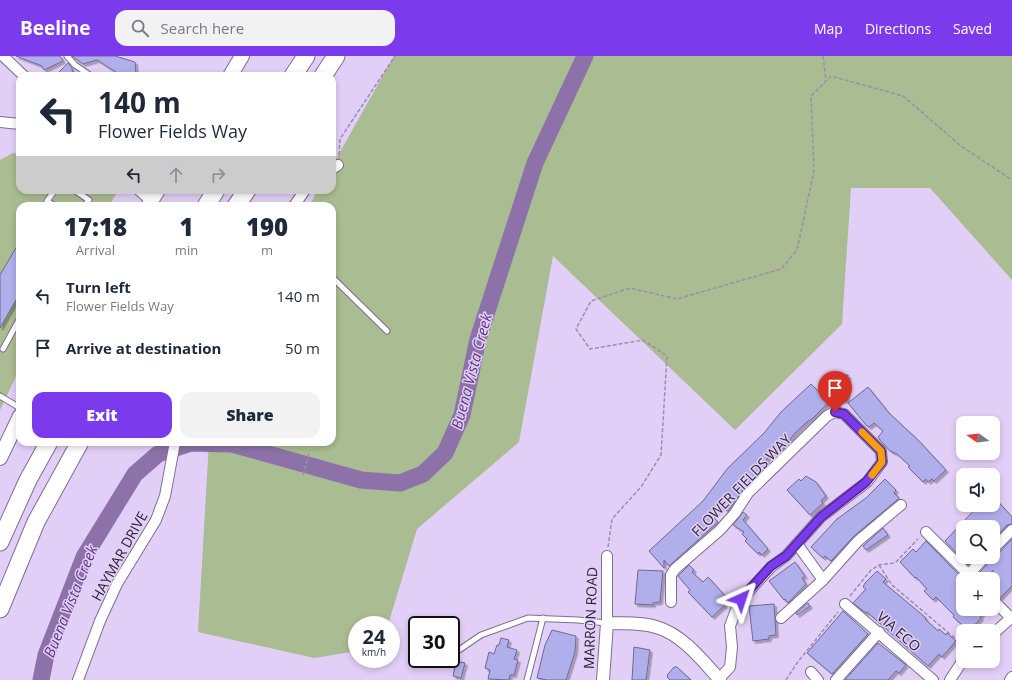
<!DOCTYPE html>
<html lang="en">
<head>
<meta charset="utf-8">
<style>
	body { margin:0; font-family:"Open Sans",sans-serif; background:#f2f2f3; color:#1f2937; height:100vh; display:flex; flex-direction:column; font-size:15px; white-space:nowrap }
	* { box-sizing:border-box; margin:0 }
	p { font-size:13px; color:#747a83 }
	.icon { flex:none; width:22px; height:22px; fill:none; stroke:currentColor; stroke-width:2; stroke-linecap:round; stroke-linejoin:round }
	.map { position:relative; flex:1; overflow:hidden }
	.sheet { position:absolute; left:16px; top:146px; width:320px; height:244px; display:flex; flex-direction:column; background:#fff; border-radius:12px; box-shadow:0 2px 6px #0003 }
	.sheet>* { flex:none }
	.hud { position:absolute; left:16px; top:16px; width:320px; height:122px; border-radius:12px; box-shadow:0 2px 6px #0003; background:#fff; color:#1f2937; overflow:hidden }
	.needle { width:26px; rotate:284deg }
	.fabs { position:absolute; left:956px; top:360px; display:grid; gap:8px }
	.fabs a { display:grid; place-items:center; width:44px; height:44px; border-radius:8px; background:#fff; box-shadow:0 2px 6px #0003; font-size:20px }
	.speed { position:absolute; left:348px; top:560px; display:flex; gap:8px; font-size:20px; font-weight:700; text-align:center }
	.speed>* { display:grid; place-content:center; width:52px; height:52px; border-radius:50%; background:#fff; box-shadow:0 2px 6px #0003; line-height:1 }
	.speed small { font-size:10px; font-weight:400 }
	.speed .limit { border:2px solid #111; border-radius:6px; background:#fff; color:#111 }
	.pin { position:absolute; display:grid; place-items:center; width:34px; height:34px; color:#fff; margin:-41px -17px; border-radius:50% 50% 50% 0; rotate:-45deg; box-shadow:0 0 4px #0007 }
	.pin .icon { rotate:45deg }
	.me { position:absolute; width:44px; margin:-22px; rotate:42deg; stroke-linejoin:round; filter:drop-shadow(0 0 3px #0008) }
	.turn { display:flex; align-items:center; gap:14px; height:84px; padding:0 16px; font-size:18px }
	.turn .icon { width:52px; height:52px; stroke-width:2.5 }
	.turn b { display:block; font-size:28px; line-height:34px }
	.lanes { display:flex; align-items:center; height:38px; padding:0 16px; background:#0003; justify-content:center; gap:20px; direction:ltr }
	.lanes .off { opacity:.35 }
	.eta { display:flex; justify-content:space-evenly; align-items:center; height:68px; text-align:center }
	.eta b { font-size:24px; font-weight:800; line-height:28px }
	.button { display:flex; gap:8px; margin-top:auto; padding:8px 16px }
	.button a { flex:1; height:46px; border-radius:12px; background:#7c3aed; color:#fff; font-size:16px; font-weight:800; line-height:46px; text-align:center }
	.button a+a { background:#f2f2f3; color:#1f2937 }
	ul { padding:0; list-style:none }
	li { display:flex; align-items:center; gap:12px; height:52px; padding:0 16px }
	li div { flex:1 }
	li b { display:block; font-size:15px }
	li em { font-style:normal }
	header { display:flex; align-items:center; gap:24px; box-sizing:border-box; height:56px; padding:0 20px; background:#7c3aed; color:#fff }
	header strong { font-size:19px }
	nav { display:flex; gap:22px; margin-inline-start:auto; font-size:14px }
	.search { width:280px; height:36px; background:#f2f2f3; display:flex; align-items:center; gap:10px; box-sizing:border-box; padding:0 14px; border-radius:12px; color:#747a83; font-size:15px }
	.map>svg:first-child { display:block }
	.green { fill:#aabc91 }
	.lines { fill:none; stroke-linecap:round; stroke-linejoin:round }
	.river { stroke:#8d72a9; stroke-width:17 }
	.building { fill:#b1aeec; stroke:#6c6a8f; filter:url(#shadow) }
	.service-casing { stroke:#7e6d90; stroke-width:7 }
	.minor-casing { stroke:#7e6d90; stroke-width:12 }
	.tertiary-casing { stroke:#7e6d90; stroke-width:14 }
	.secondary-casing { stroke:#7e6d90; stroke-width:16 }
	.motorway-casing { stroke:#7e6d90; stroke-width:19 }
	.path { stroke:#9c8dac; stroke-width:1.5; stroke-dasharray:4 2; stroke-linecap:butt }
	.service { stroke:#fff; stroke-width:5 }
	.minor { stroke:#fff; stroke-width:10 }
	.tertiary { stroke:#fff; stroke-width:12 }
	.secondary { stroke:#fff; stroke-width:14 }
	.motorway { stroke:#fff; stroke-width:17 }
	.route-casing { stroke:#51269a; stroke-width:10 }
	.route { stroke:#7c3aed; stroke-width:7 }
	.slow { stroke:#f59e0b; stroke-width:7 }
	.labels { text-anchor:middle; dominant-baseline:central; stroke-width:3; stroke-linejoin:round; paint-order:stroke }
	.street-label { font-size:14px; fill:#2d2534; stroke:#e2cff7 }
	.water-label { font-size:15px; font-style:italic; fill:#5c377d; stroke:#e2cff7 }
</style>
</head>
<body>
<header>
<strong>Beeline</strong>
<div class="search"><svg class="icon" aria-label="search" viewBox="0 0 24 24"><circle cx="10" cy="10" r="6"/><path d="M15 15l6 6"/></svg>Search here</div>
<nav><a>Map</a><a>Directions</a><a>Saved</a></nav>
</header>
<div class="map">
<svg width="1012" height="624" viewBox="0 0 1012 624">
	<defs>
		<filter id="shadow"><feDropShadow dx="2.5" dy="2.5" stdDeviation="0" flood-color="#0004"/></filter>
	</defs>
	<rect width="100%" height="100%" fill="#e2cff7"/>
	<!-- green -->
	<g class="green">
		<path d="M394,0H1012V224L930,132H851L842,268L735,374L553,200L519,386L417,473L388,569H357V595L314,602L198,576L209,386H332V150H309L318,134H332V110Z"/>
		<path d="M13,97L20,98V134H111L116,138L109,150H20V312L0,354V104Z"/>
	</g>
	<g class="lines">
		<!-- river -->
		<path class="river" d="M41,624L46,599L84,501L135,418L158,398L191,387L232,388L361,424L400,427L423,418L445,397L462,359L478,283L535,107L585,0"/>
	</g>
	<!-- building -->
	<g class="building">
		<path d="M16,0H60L63,5L44,14L42,10Z"/>
		<path d="M72,0H115L135,6L136,18L122,20L97,4L83,8Z"/>
		<path d="M68,7L72,12L73,20H55Z"/>
		<path d="M20,185V237L0,272V219Z"/>
		<path d="M830,319H848L847,345L829,344Z"/>
		<path d="M811,328L829,346L812,363L808,365L795,377L782,394L778,391L766,404L769,407L753,423L752,421L728,455L722,451L712,460L718,466L669,510L664,504V512L649,495L703,445L727,413L764,377L781,356Z"/>
		<path d="M868,331L889,357L918,384L946,414L934,425L932,423L928,426L926,423L923,426L908,411L910,410L897,398L890,395L880,384L878,381L883,375L874,367L869,371L866,369L848,347Z"/>
		<path d="M806,420L816,426L826,440L821,445L823,447L810,459L787,434L799,423L801,425Z"/>
		<path d="M885,423L896,434L894,437L899,442L897,444L854,480L831,505L825,500L823,502L811,491L837,463L866,442Z"/>
		<path d="M993,440L1012,461V468L1007,469L993,484V471H963V501H976L968,509L945,485L979,449H993Z"/>
		<path d="M743,456L747,459L743,464L768,493L762,499L759,496L758,498L745,485L747,483L742,478L744,476L733,469Z"/>
		<path d="M883,472L888,479L866,494L863,490Z"/>
		<path d="M1012,483V530L1000,542L993,536V514L986,522L980,516L990,505L991,501L998,498Z"/>
		<path d="M926,485L963,523V553H987L980,560L981,562L969,575L953,561L954,559L936,541L933,544L924,535L927,533L916,521L915,522L900,506L913,493L916,496Z"/>
		<path d="M795,506L805,520L802,522L806,528L788,547L785,543L784,544L769,525Z"/>
		<path d="M689,509L694,514L692,516L703,526L708,521L727,542L723,547L725,549L712,561L688,536L690,534L678,520Z"/>
		<path d="M638,514L663,515L660,546L653,547V549L635,548Z"/>
		<path d="M877,515L886,523L883,526L926,562L925,563L938,575L939,573L946,579L947,577L956,585L942,601L939,598L928,610L867,556L866,557L853,547L866,533L863,531L865,527Z"/>
		<path d="M808,547L810,550L797,559L796,557Z"/>
		<path d="M774,548L776,579L769,580V583L753,585L749,550Z"/>
		<path d="M843,555L868,578L832,618L807,597Z"/>
		<path d="M552,574L576,580L575,596L566,624H547L537,622L545,589Z"/>
		<path d="M501,582L509,584L507,591L517,594L514,603L518,604L514,619H510L509,624L488,623L490,614L485,612L489,596L494,598L497,589H499Z"/>
		<path d="M878,587L906,609L899,617L896,615L888,624H845Z"/>
		<path d="M634,591L650,594L646,624H632Z"/>
		<path d="M456,605L465,607L461,622L453,620Z"/>
		<path d="M674,611H677L691,624H670L667,621L668,618Z"/>
	</g>
	<g class="lines">
		<!-- service casing -->
		<g class="service-casing">
			<g id="service">
				<path d="M67,0L75,9L91,20"/>
				<path d="M74,134L89,144L84,150"/>
				<path d="M55,150L47,145L55,134"/>
				<path d="M332,221L387,275"/>
				<path d="M3,293L20,262"/>
				<path d="M0,340L20,352"/>
				<path d="M456,596L481,579L528,562L578,564L606,567"/>
				<path d="M527,624L543,562"/>
			</g>
		</g>
		<!-- minor casing -->
		<g class="minor-casing">
			<g id="minor">
				<path d="M3,0L24,20"/>
				<path d="M0,66L20,68"/>
				<path d="M332,113L338,109"/>
				<path d="M139,134L151,145"/>
				<path d="M294,150L305,134"/>
				<path d="M926,476L973,523"/>
				<path d="M797,488L823,524"/>
				<path d="M993,493L1012,474"/>
				<path d="M607,500V567"/>
				<path d="M968,519L985,501"/>
				<path d="M993,544L1011,562"/>
				<path d="M671,546V519L675,513L720,474L735,457L748,437L827,360L835,356L844,358L881,395L882,406L867,426L821,461L786,500L771,511L739,546L730,570L732,591L730,611L719,623"/>
				<path d="M845,548L933,624"/>
				<path d="M781,562L823,524L858,485L901,449"/>
				<path d="M993,578L1012,561"/>
				<path d="M811,616L818,624"/>
				<path d="M78,624L100,565L117,528L156,464L165,440L175,386"/>
				<path d="M836,624L879,576"/>
				<path d="M950,624L963,604"/>
				<path d="M1010,624L1012,621"/>
			</g>
		</g>
		<!-- tertiary casing -->
		<g class="tertiary-casing">
			<path id="tertiary" d="M603,624L607,567C623,568 641,566 656,571C682,578 703,605 720,624"/>
		</g>
		<!-- secondary casing -->
		<g class="secondary-casing">
			<g id="secondary">
				<path d="M230,20L242,0"/>
				<path d="M148,150L158,134"/>
				<path d="M0,402L20,360"/>
			</g>
		</g>
		<!-- motorway casing -->
		<g class="motorway-casing">
			<g id="motorway">
				<path d="M293,20L306,0"/>
				<path d="M323,20L336,0"/>
				<path d="M206,150L216,134"/>
				<path d="M236,150L247,134"/>
				<path d="M0,486L28,424L49,386"/>
				<path d="M0,553L36,466L80,386"/>
			</g>
		</g>
		<!-- path -->
		<g class="path">
			<path d="M823,0L826,24"/>
			<path d="M339,99L340,83L395,0"/>
			<path d="M303,419L309,397"/>
			<path d="M608,491L612,463L641,431L661,399L667,300L643,284L590,293L576,273L591,245L630,232L677,243L781,213L797,194L814,115L811,40L831,20L903,40L961,90L1012,124"/>
			<path d="M879,509L892,529L963,589"/>
			<path d="M850,540L871,514L879,509L895,507L918,483"/>
			<path d="M786,624L797,607L838,556"/>
		</g>
		<!-- service -->
		<use href="#service" class="service"/>
		<!-- minor -->
		<use href="#minor" class="minor"/>
		<!-- tertiary -->
		<use href="#tertiary" class="tertiary"/>
		<!-- secondary -->
		<use href="#secondary" class="secondary"/>
		<!-- motorway -->
		<use href="#motorway" class="motorway"/>
	</g>
	<g class="lines">
		<!-- route casing -->
		<g class="route-casing">
			<path id="route" d="M741,543L771,510L786,500L821,461L866,426L882,406L881,395L844,358L835,356"/>
		</g>
		<!-- route -->
		<use href="#route" class="route"/>
		<!-- slow -->
		<path class="slow" d="M862,376L881,395L882,406L872,419"/>
	</g>
	<g class="labels">
		<!-- street labels -->
		<g class="street-label">
			<text transform="translate(741 429) rotate(-46)">FLOWER FIELDS WAY</text>
			<text transform="translate(119 500) rotate(-61)">HAYMAR DRIVE</text>
			<text transform="translate(590 562) rotate(-88)">MARRON ROAD</text>
			<text transform="translate(899 575) rotate(41)">VIA ECO</text>
		</g>
		<!-- water labels -->
		<g class="water-label">
			<text transform="translate(471 315) rotate(-75)">Buena Vista Creek</text>
			<text transform="translate(70 545) rotate(-68)">Buena Vista Creek</text>
		</g>
	</g>
</svg>
<div class="fabs">
<a><svg class="needle" viewBox="-14 -14 28 28"><path d="M0-13l5 13h-10z" fill="#e53935"/><path d="M0 13l5-13h-10z" fill="#747a83"/></svg></a>
<a><svg class="icon" aria-label="sound" viewBox="0 0 24 24"><path d="M4 9h4l5-4v14l-5-4H4zM17 9q2 3 0 6"/></svg></a>
<a><svg class="icon" aria-label="search" viewBox="0 0 24 24"><circle cx="10" cy="10" r="6"/><path d="M15 15l6 6"/></svg></a>
<a>+</a>
<a>−</a>
</div>
<div class="speed"><div>24<small>km/h</small></div><div class="limit">30</div></div>
<div class="pin" style="left:835px;top:356px;background:#d93025"><svg class="icon" aria-label="arrive" viewBox="0 0 24 24"><path d="M6 21V4h12l-3 4 3 4H6"/></svg></div>
<svg class="me" style="left:741px;top:543px" viewBox="-20 -20 40 40"><path d="M0-17L14 15 0 8-14 15z" fill="#7c3aed" stroke="#fff" stroke-width="4"/></svg>
<div class="hud">
<div class="turn"><svg class="icon" aria-label="left" viewBox="0 0 24 24"><path d="M17 20v-9H6M10 6l-5 5 5 5"/></svg><div><b>140 m</b>Flower Fields Way</div></div>
<div class="lanes"><svg class="icon" aria-label="left" viewBox="0 0 24 24"><path d="M17 20v-9H6M10 6l-5 5 5 5"/></svg><svg class="icon off" aria-label="ahead" viewBox="0 0 24 24"><path d="M12 20V5M6 11l6-6 6 6"/></svg><svg class="icon off" aria-label="right" viewBox="0 0 24 24"><path d="M7 20v-9h11M14 6l5 5-5 5"/></svg></div>
</div>
<section class="sheet">
<div class="eta">
<div><b>17:18</b><p>Arrival</p></div>
<div><b>1</b><p>min</p></div>
<div><b>190</b><p>m</p></div>
</div>
<ul>
<li><svg class="icon" aria-label="left" viewBox="0 0 24 24"><path d="M17 20v-9H6M10 6l-5 5 5 5"/></svg><div><b>Turn left</b><p>Flower Fields Way</p></div><em>140 m</em></li>
<li><svg class="icon" aria-label="arrive" viewBox="0 0 24 24"><path d="M6 21V4h12l-3 4 3 4H6"/></svg><div><b>Arrive at destination</b></div><em>50 m</em></li>
</ul>
<div class="button"><a>Exit</a><a>Share</a></div>
</section>
</div>
</body>
</html>
